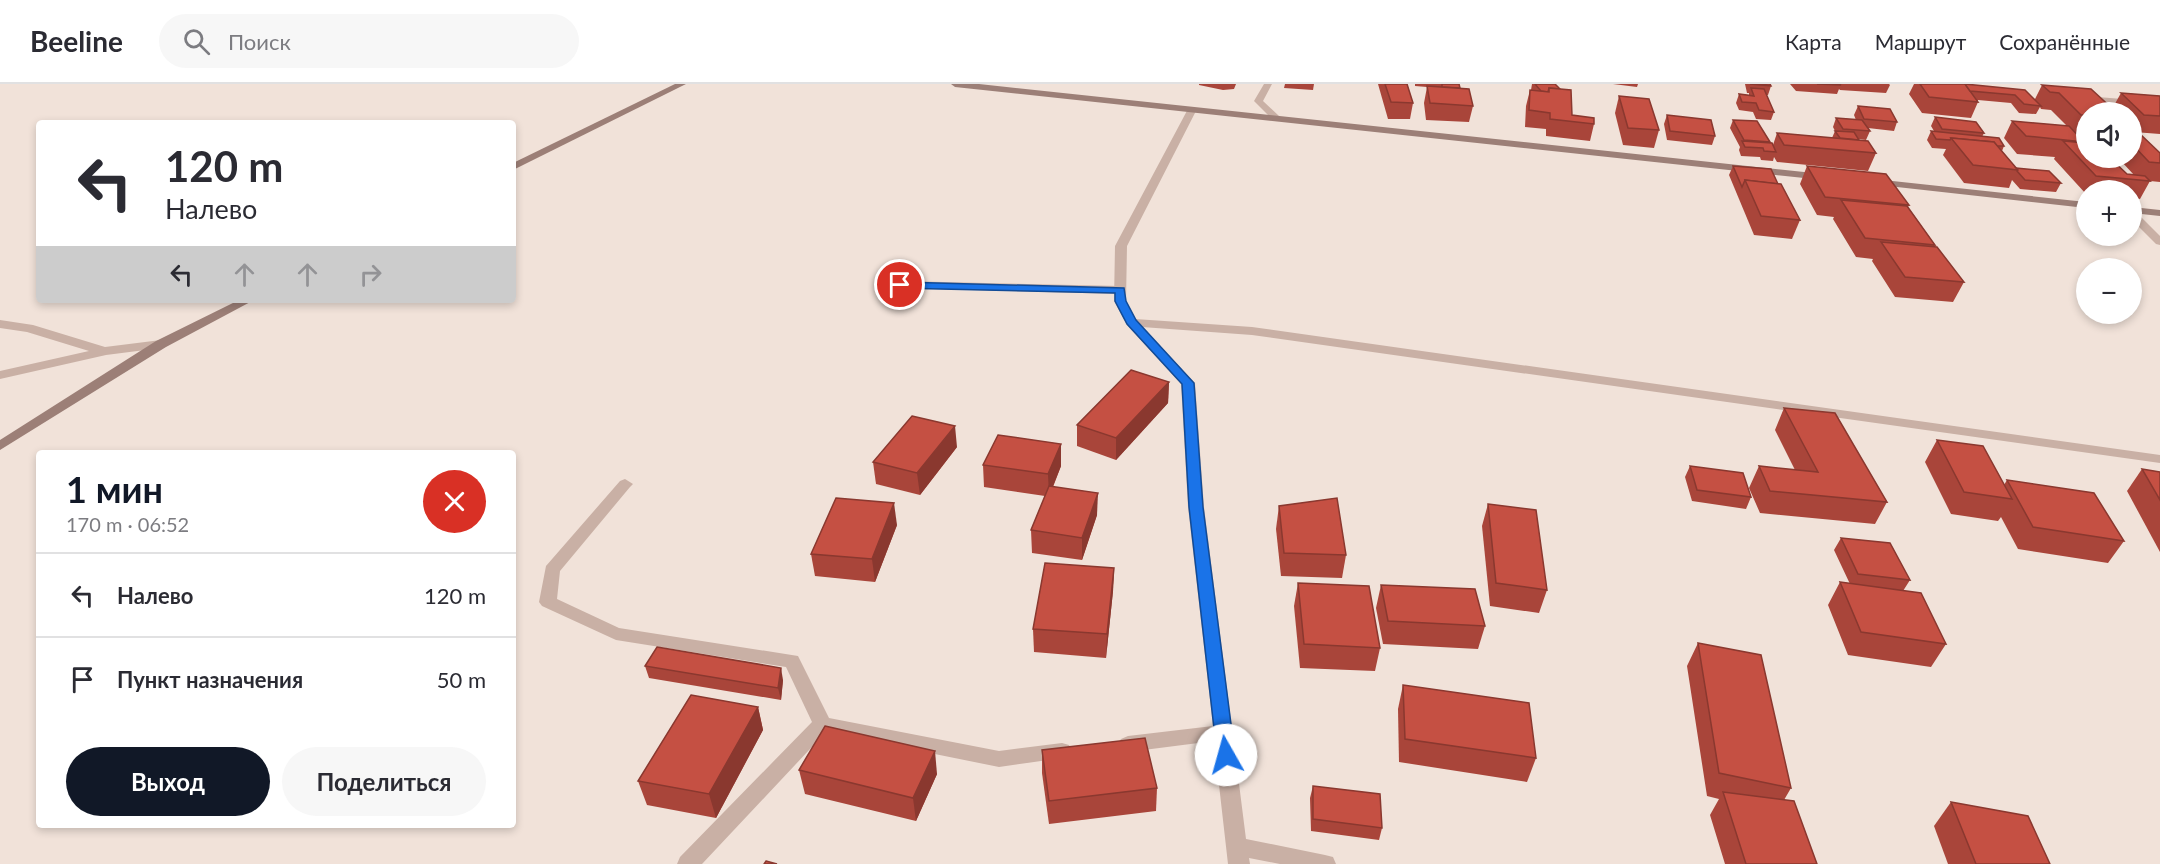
<!DOCTYPE html>
<html lang="ru">
<head>
<meta charset="utf-8">
<style>
	body { margin:0; font-family:Lato,sans-serif; background:#f7f7f7; color:#2b2b33; height:100vh; display:flex; flex-direction:column; font-size:22px; white-space:nowrap }
	* { box-sizing:border-box; margin:0 }
	p { font-size:20px; color:#7c7c81 }
	.icon { flex:none; width:33px; height:33px; fill:none; stroke:currentColor; stroke-width:2; stroke-linecap:round; stroke-linejoin:round }
	.map { position:relative; flex:1; overflow:hidden }
	.sheet { position:absolute; left:36px; top:366px; width:480px; height:378px; display:flex; flex-direction:column; background:#fff; border-radius:6px; box-shadow:0 3px 9px #0003 }
	.sheet>* { flex:none }
	.top-card { position:absolute; left:36px; top:36px; width:480px; height:183px; border-radius:6px; box-shadow:0 3px 9px #0003; background:#fff; color:#2b2b33; overflow:hidden }
	.fabs { position:absolute; left:2076px; top:18px; display:grid; gap:12px }
	.fabs a { display:grid; place-items:center; width:66px; height:66px; border-radius:50%; background:#fff; box-shadow:0 3px 9px #0003; font-size:30px }
	.pin { position:absolute; display:grid; place-items:center; width:51px; height:51px; color:#fff; margin:-26px; border:3px solid #fff; border-radius:50%; box-shadow:0 2px 6px #0007 }
	.me { position:absolute; width:66px; margin:-33px; rotate:353deg; stroke-linejoin:round; filter:drop-shadow(0 0 4px #0008) }
	.turn { display:flex; align-items:center; gap:21px; height:126px; padding:0 30px; font-size:27px }
	.turn .icon { width:78px; height:78px; stroke-width:2.5 }
	.turn b { display:block; font-size:42px; line-height:51px }
	.lanes { display:flex; align-items:center; height:57px; padding:0 30px; background:#0003; justify-content:center; gap:30px; direction:ltr }
	.lanes .off { opacity:.35 }
	.round { display:grid; place-items:center; flex:none; width:63px; height:63px; border-radius:32px; background:#f7f7f7 }
	.headline { display:flex; align-items:center; justify-content:space-between; height:102px; padding:0 30px }
	h1 { font-size:36px; font-weight:700; line-height:45px; color:#111827 }
	.button { display:flex; gap:12px; margin-top:auto; padding:12px 30px }
	.button a { flex:1; height:69px; border-radius:36px; background:#111827; color:#fff; font-size:24px; font-weight:700; line-height:69px; text-align:center }
	.button a+a { background:#f7f7f7; color:#2b2b33 }
	ul { padding:0; list-style:none }
	li { display:flex; align-items:center; gap:18px; height:84px; padding:0 30px; border-top:2px solid #e1e1e2 }
	li div { flex:1 }
	li b { display:block; font-size:22px }
	li em { font-style:normal }
	header { display:flex; align-items:center; gap:36px; box-sizing:border-box; height:84px; padding:0 30px; background:#fff; border-bottom:2px solid #e1e1e2 }
	header strong { font-size:28px }
	nav { display:flex; gap:33px; margin-inline-start:auto; font-size:21px }
	.search { width:420px; height:54px; background:#f7f7f7; display:flex; align-items:center; gap:15px; box-sizing:border-box; padding:0 21px; border-radius:33px; color:#7c7c81; font-size:22px }
	.map>svg:first-child { display:block }
	.lines { fill:none; stroke-linecap:round; stroke-linejoin:round }
	.lane { fill:#c9b0a5; fill-rule:evenodd }
	.street { fill:#c9b0a5; fill-rule:evenodd }
	.secondary { fill:#9c7f77; fill-rule:evenodd }
	.wall { fill:#a9453a; fill-rule:evenodd }
	.shaded-wall { fill:#8a382f }
	.building { fill:#c55043; stroke:#8a382f; stroke-width:1.5 }
	.route { fill:#1a73e8; stroke:#114b97; stroke-width:1.5 }
</style>
</head>
<body>
<header>
<strong>Beeline</strong>
<div class="search"><svg class="icon" aria-label="search" viewBox="0 0 24 24"><circle cx="10" cy="10" r="6"/><path d="M15 15l6 6"/></svg>Поиск</div>
<nav><a>Карта</a><a>Маршрут</a><a>Сохранённые</a></nav>
</header>
<div class="map">
<svg width="2160" height="780" viewBox="0 0 2160 780">
	<rect width="100%" height="100%" fill="#f1e2d9"/>
	<g class="lines">
		<!-- lane -->
		<g class="lane">
			<path d="M1264,0H1272L1263,17L1279,32V36H1273L1254,17Z"/>
			<path d="M2085,12L2160,18V24L2082,17V13Z"/>
			<path d="M900,197L1120,202L1126,206L1120,210L896,204L894,201Z"/>
		</g>
		<!-- street -->
		<g class="street">
			<path d="M1189,23L1197,25L1127,162L1126,217L1135,235L1252,243L2160,371V379L1252,251L1142,243L1195,299L1204,423L1246,755L1325,771L1333,773L1336,780H1280L1249,774L1250,780H1228L1214,657L1128,668L1121,665L1118,660L1121,655L1128,652L1213,642L1188,423L1181,300L1127,241L1114,217L1115,162Z"/>
			<path d="M2132,127L2136,128L2160,152V161L2156,160L2132,136Z"/>
			<path d="M0,236L33,241L105,263L161,256L167,260L161,264L106,271L0,295V287L89,267L27,248L0,244Z"/>
			<path d="M625,395L633,400L630,403L560,487L557,515L619,544L798,572L829,634L999,667L1062,659L1069,661L1072,667L1069,673L999,683L826,648L702,780H677L680,773L812,638L786,583L616,556L542,522L539,518L546,482L620,397Z"/>
		</g>
		<!-- secondary -->
		<g class="secondary">
			<path d="M675,0H686L513,86V79Z"/>
			<path d="M951,0H979L1823,90L1828,93L1823,96L955,3Z"/>
			<path d="M1874,95L2086,118V124L1870,100V96Z"/>
			<path d="M2132,123L2160,126V132L2132,129Z"/>
			<path d="M239,216H254L166,263L0,366V356L156,257Z"/>
		</g>
	</g>
	<!-- wall -->
	<g class="wall">
		<path d="M1199,0H1236L1234,5L1223,6L1199,1Z"/>
		<path d="M1285,0H1314L1313,6L1284,4Z"/>
		<path d="M1378,0H1407L1413,19L1410,35H1388Z"/>
		<path d="M1415,0H1459L1460,4L1473,22L1469,38L1426,36L1424,19L1427,3L1415,2Z"/>
		<path d="M1532,0H1555L1572,31L1594,40L1590,57L1546,52V45L1525,43L1526,22L1530,6H1531Z"/>
		<path d="M1613,0H1638L1637,3Z"/>
		<path d="M1745,0H1770L1771,2L1768,11H1766L1774,28L1771,36L1756,35L1753,28L1739,26L1736,19L1739,10L1749,11V9H1747Z"/>
		<path d="M1790,0H1889L1890,1L1886,9L1840,6L1839,5L1837,10L1796,7Z"/>
		<path d="M1914,0H1965L2035,15L2042,1L2112,25L2121,9L2160,12V50L2134,48L2132,45V28H2086V74H2132V49L2160,69V98L2150,97L2140,115L2132,114V106H2086V110L2054,75L2055,73L2017,70L2004,54L2012,37L2067,42L2051,26L2041,25L2040,23L2036,30L2019,29L2011,19L1978,16V18L1971,34L1922,29L1909,10ZM2113,76L2121,77L2134,91L2127,90Z"/>
		<path d="M1619,12L1659,46L1654,64L1623,61L1615,29Z"/>
		<path d="M1858,22L1897,38L1894,47L1868,44L1870,47L1866,56L1858,55L1876,69L1868,87L1777,78L1774,73L1773,77L1761,76L1760,73L1741,72L1739,66L1740,63L1730,44L1733,36L1770,58L1769,59L1773,61L1777,49L1832,54L1835,47L1833,43L1836,34L1856,36L1854,31Z"/>
		<path d="M1667,31L1715,52L1712,61L1667,56L1664,40Z"/>
		<path d="M1935,33L1984,49L1982,53L2004,62L2002,67L2016,84L2061,99L2056,108L2020,105L2012,96L2009,104L1964,99L1943,71L1946,65L1932,64L1927,56L1931,47H1934L1931,42Z"/>
		<path d="M1733,82L1778,100L1800,136L1792,155L1754,151L1729,91Z"/>
		<path d="M1807,82L1909,121L1908,123L1935,161L1934,163L1964,198L1953,218L1895,213L1872,177L1873,175L1856,173L1833,135L1834,133L1817,131L1800,100Z"/>
		<path d="M1169,298L1168,319L1116,376L1077,362V341Z"/>
		<path d="M1784,324L1887,418L1875,440L1760,429L1749,404L1759,382L1795,386L1775,346Z"/>
		<path d="M1937,356L2004,401L2007,396L2124,457L2108,479L2018,465L2001,433L1998,437L1951,430L1925,378Z"/>
		<path d="M1061,360V382L1053,403L1097,431L1082,476L1032,469L1031,446L1045,412L984,403L983,381Z"/>
		<path d="M957,363L920,411L876,400L873,378Z"/>
		<path d="M1690,382L1751,413L1746,425L1692,417L1685,393Z"/>
		<path d="M2142,385L2160,388V468L2127,407Z"/>
		<path d="M1488,420L1547,506L1539,529L1490,522L1482,442Z"/>
		<path d="M1279,422L1346,471L1342,494L1281,492L1276,445Z"/>
		<path d="M897,441L875,498L815,492L811,470Z"/>
		<path d="M1841,454L1910,496L1903,507L1946,560L1931,583L1848,571L1828,521L1840,498L1850,500L1834,466Z"/>
		<path d="M1114,484L1113,507L1106,574L1034,568L1033,545Z"/>
		<path d="M1298,499L1380,564L1375,587L1300,584L1294,522Z"/>
		<path d="M1381,501L1485,542L1478,565L1383,560L1376,524Z"/>
		<path d="M1698,559L1791,704L1784,716L1817,780H1725L1710,731L1719,715L1707,712L1687,582Z"/>
		<path d="M645,582L783,596L781,616L649,594Z"/>
		<path d="M1403,601L1536,674L1527,698L1399,678L1398,625Z"/>
		<path d="M758,623L763,646L716,734L647,721L638,697Z"/>
		<path d="M1042,666L1157,704L1156,727L1049,740L1042,689Z"/>
		<path d="M799,686L937,690L916,737L805,710Z"/>
		<path d="M1313,702L1382,744L1379,756L1311,747L1310,714Z"/>
		<path d="M1951,718L2050,780H1948L1934,742Z"/>
	</g>
	<!-- shaded-wall -->
	<g class="shaded-wall">
		<path d="M1169,298L1168,319L1116,376V354Z"/>
		<path d="M955,342L957,363L920,411L917,389Z"/>
		<path d="M1061,360V382L1049,412L1048,390Z"/>
		<path d="M1098,409L1097,431L1082,476V454Z"/>
		<path d="M894,419L897,441L875,498L872,475Z"/>
		<path d="M1114,484L1113,507L1106,574L1107,550Z"/>
		<path d="M781,584L783,596L781,616L778,604Z"/>
		<path d="M758,623L763,646L716,734L709,710Z"/>
		<path d="M935,667L937,690L916,737L913,714Z"/>
	</g>
	<!-- building -->
	<g class="building">
		<path d="M1385,0H1407L1413,19L1391,18Z"/>
		<path d="M1442,0H1459L1460,4L1442,3Z"/>
		<path d="M1535,0H1555L1560,5L1549,4L1548,8L1541,7Z"/>
		<path d="M1750,0H1770L1771,2Z"/>
		<path d="M1817,0H1839L1841,1Z"/>
		<path d="M1920,0H1965L1978,18L1929,13Z"/>
		<path d="M1965,0L2025,6L2041,22L2024,20L2015,11L1970,7Z"/>
		<path d="M2042,1L2091,5L2116,28H2086V31H2081L2059,9L2050,8Z"/>
		<path d="M1427,2L1469,5L1473,22L1430,19Z"/>
		<path d="M1549,4L1571,6L1572,31L1594,34V40L1550,35V29L1529,26L1530,6L1549,8Z"/>
		<path d="M1751,4L1764,5L1774,28L1759,26L1756,19L1742,18L1739,10L1754,12Z"/>
		<path d="M2121,9L2160,12V32L2144,31Z"/>
		<path d="M1619,12L1649,15L1659,46L1628,44Z"/>
		<path d="M1858,22L1890,25L1897,38L1864,35Z"/>
		<path d="M1667,31L1711,36L1715,52L1670,47Z"/>
		<path d="M1935,33L1976,38L1984,49L1942,45Z"/>
		<path d="M1836,34L1862,36L1870,47L1843,45Z"/>
		<path d="M1733,36L1757,37L1770,58L1744,56Z"/>
		<path d="M2012,37L2069,42L2084,58L2026,52Z"/>
		<path d="M2081,45H2086V51Z"/>
		<path d="M1835,47L1854,48L1859,56L1840,54Z"/>
		<path d="M1931,47L1999,54L2004,62H1997L1994,58L1951,54L1950,56L1936,55Z"/>
		<path d="M1777,49L1868,57L1876,69L1784,61Z"/>
		<path d="M2132,49L2140,50L2160,69V79L2149,78L2132,60Z"/>
		<path d="M1951,54L1994,58L2018,86L1973,81Z"/>
		<path d="M1742,57L1772,59L1776,68L1764,67L1763,64L1745,63Z"/>
		<path d="M2063,57L2086,59V74H2110L2127,90L2145,92L2150,97L2096,92Z"/>
		<path d="M1733,82L1771,85L1778,100L1745,96L1742,103Z"/>
		<path d="M1807,82L1886,90L1909,121L1825,113Z"/>
		<path d="M2016,84L2049,87L2061,99L2025,96L2017,87L2018,86Z"/>
		<path d="M1745,96L1781,100L1800,136L1761,132Z"/>
		<path d="M1841,116L1907,122L1935,161L1865,154Z"/>
		<path d="M1881,158L1937,163L1964,198L1905,193Z"/>
		<path d="M1131,286L1169,298L1116,354L1077,341Z"/>
		<path d="M1784,324L1835,329L1887,418L1770,407L1759,382L1818,388Z"/>
		<path d="M912,332L955,342L917,389L873,378Z"/>
		<path d="M998,351L1061,360L1048,390L983,381Z"/>
		<path d="M1937,356L1983,362L2012,415L1964,408Z"/>
		<path d="M1690,382L1743,389L1751,413L1697,406Z"/>
		<path d="M2142,385L2160,388V416Z"/>
		<path d="M2007,396L2094,409L2124,457L2033,443Z"/>
		<path d="M1049,402L1098,409L1082,454L1031,446Z"/>
		<path d="M836,414L894,419L872,475L811,470Z"/>
		<path d="M1337,414L1346,471L1284,469L1279,422Z"/>
		<path d="M1488,420L1536,426L1547,506L1496,499Z"/>
		<path d="M1841,454L1890,459L1910,496L1858,490Z"/>
		<path d="M1045,479L1114,484L1107,550L1033,545Z"/>
		<path d="M1840,498L1921,509L1946,560L1861,548Z"/>
		<path d="M1298,499L1369,502L1380,564L1304,560Z"/>
		<path d="M1381,501L1475,505L1485,542L1388,537Z"/>
		<path d="M1698,559L1761,571L1791,704L1719,689Z"/>
		<path d="M657,563L781,584L778,604L645,582Z"/>
		<path d="M1403,601L1529,619L1536,674L1405,655Z"/>
		<path d="M691,611L758,623L709,710L638,697Z"/>
		<path d="M825,642L935,667L913,714L799,686Z"/>
		<path d="M1145,654L1157,704L1049,717L1042,666Z"/>
		<path d="M1313,702L1380,710L1382,744L1313,735Z"/>
		<path d="M1723,708L1794,717L1817,780H1746Z"/>
		<path d="M1951,718L2028,732L2050,780H1976Z"/>
		<path d="M766,777L777,780H764Z"/>
	</g>
	<!-- route -->
	<path class="route" d="M900,198L1124,204L1126,217L1136,236L1194,299L1203,423L1235,671L1232,676L1226,678L1220,676L1217,671L1189,423L1182,300L1127,240L1115,217V209L896,204L894,201Z"/>
</svg>
<div class="fabs">
<a><svg class="icon" aria-label="sound" viewBox="0 0 24 24"><path d="M4 9h4l5-4v14l-5-4H4zM17 9q2 3 0 6"/></svg></a>
<a>+</a>
<a>−</a>
</div>
<div class="pin" style="left:900px;top:201px;background:#d93025"><svg class="icon" aria-label="arrive" viewBox="0 0 24 24"><path d="M6 21V4h12l-3 4 3 4H6"/></svg></div>
<svg class="me" style="left:1226px;top:671px" viewBox="-20 -20 40 40"><circle r="19" fill="#fff"/><path d="M0-13L10 11 0 6-10 11z" fill="#1a73e8"/></svg>
<div class="top-card">
<div class="turn"><svg class="icon" aria-label="left" viewBox="0 0 24 24"><path d="M17 20v-9H6M10 6l-5 5 5 5"/></svg><div><b>120 m</b>Налево</div></div>
<div class="lanes"><svg class="icon" aria-label="left" viewBox="0 0 24 24"><path d="M17 20v-9H6M10 6l-5 5 5 5"/></svg><svg class="icon off" aria-label="ahead" viewBox="0 0 24 24"><path d="M12 20V5M6 11l6-6 6 6"/></svg><svg class="icon off" aria-label="ahead" viewBox="0 0 24 24"><path d="M12 20V5M6 11l6-6 6 6"/></svg><svg class="icon off" aria-label="right" viewBox="0 0 24 24"><path d="M7 20v-9h11M14 6l5 5-5 5"/></svg></div>
</div>
<section class="sheet">
<div class="headline"><div><h1>1 мин</h1><p>170 m · 06:52</p></div><a class="round" style="background:#d93025;color:#fff"><svg class="icon" aria-label="close" viewBox="0 0 24 24"><path d="M6 6l12 12M18 6L6 18"/></svg></a></div>
<ul>
<li><svg class="icon" aria-label="left" viewBox="0 0 24 24"><path d="M17 20v-9H6M10 6l-5 5 5 5"/></svg><div><b>Налево</b></div><em>120 m</em></li>
<li><svg class="icon" aria-label="arrive" viewBox="0 0 24 24"><path d="M6 21V4h12l-3 4 3 4H6"/></svg><div><b>Пункт назначения</b></div><em>50 m</em></li>
</ul>
<div class="button"><a>Выход</a><a>Поделиться</a></div>
</section>
</div>
</body>
</html>
